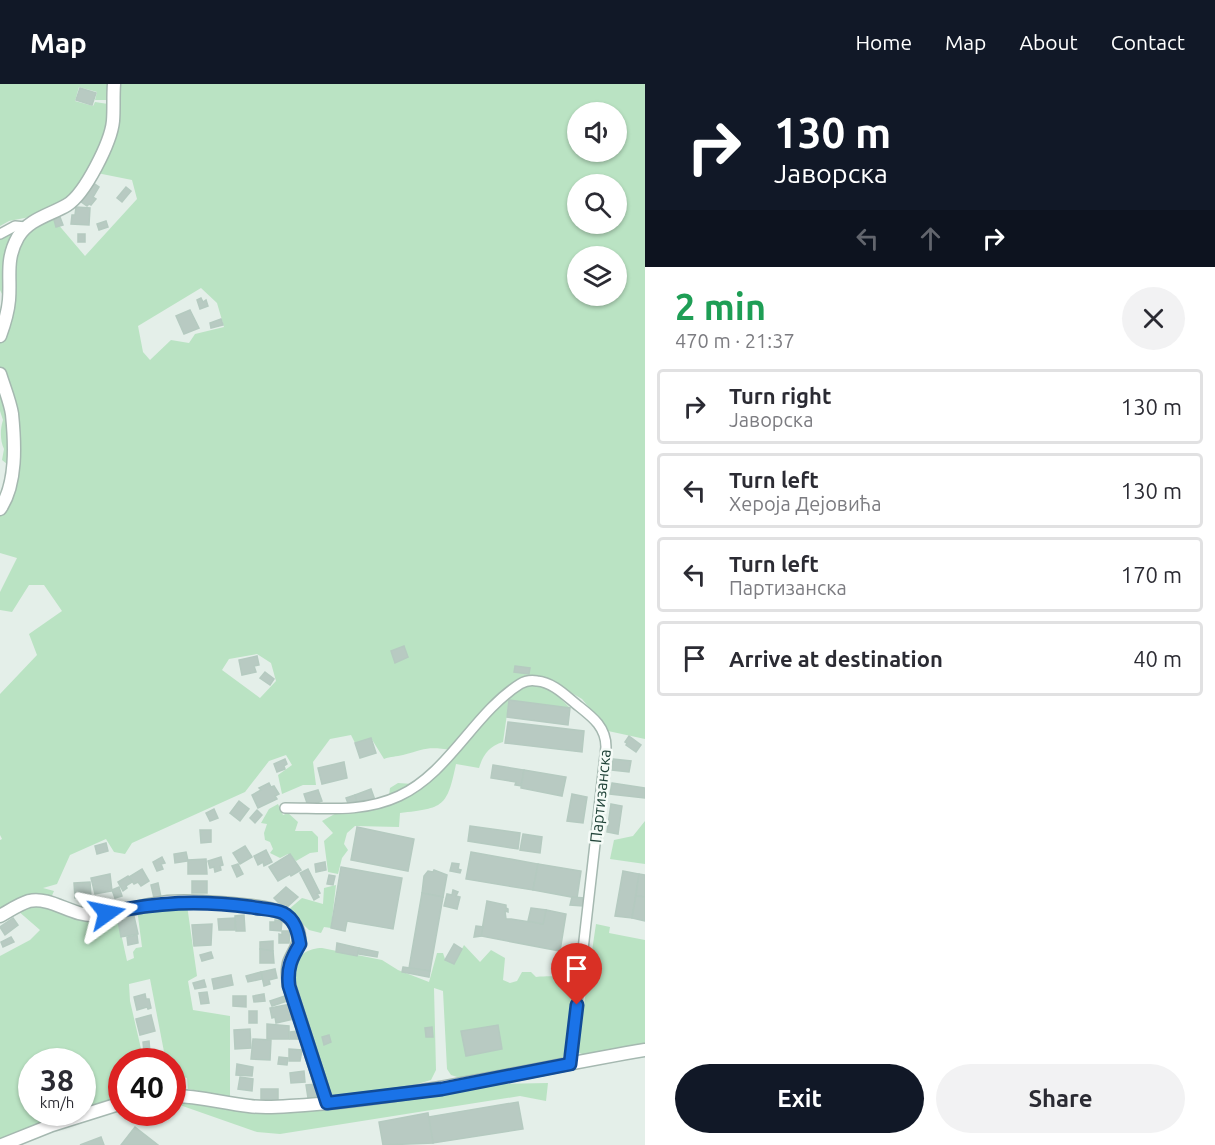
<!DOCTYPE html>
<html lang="en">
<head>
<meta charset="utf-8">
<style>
	body { margin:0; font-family:Ubuntu,sans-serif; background:#f2f2f3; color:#2b2b33; height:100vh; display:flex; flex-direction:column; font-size:22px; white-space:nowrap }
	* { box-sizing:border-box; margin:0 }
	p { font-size:20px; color:#7c7c81 }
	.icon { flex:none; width:33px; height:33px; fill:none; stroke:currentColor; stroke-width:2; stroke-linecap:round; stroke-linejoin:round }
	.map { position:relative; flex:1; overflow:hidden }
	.drawer { display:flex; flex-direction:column; background:#fff; width:570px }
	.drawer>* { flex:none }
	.hud { background:#111827; color:#fff; overflow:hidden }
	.buttons { position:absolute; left:567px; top:18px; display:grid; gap:12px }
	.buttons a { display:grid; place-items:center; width:60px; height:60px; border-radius:50%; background:#fff; box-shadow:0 2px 4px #0004; font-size:30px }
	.speed { position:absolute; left:18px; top:964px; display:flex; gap:12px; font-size:30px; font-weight:700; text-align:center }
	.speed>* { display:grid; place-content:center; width:78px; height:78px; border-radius:50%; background:#fff; box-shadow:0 2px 4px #0004; line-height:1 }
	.speed small { font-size:15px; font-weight:400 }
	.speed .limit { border:9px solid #d22; background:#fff; color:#111 }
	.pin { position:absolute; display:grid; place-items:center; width:51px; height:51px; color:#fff; margin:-62px -26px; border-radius:50% 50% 50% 0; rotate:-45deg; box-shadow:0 0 6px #0007 }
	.pin .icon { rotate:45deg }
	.me { position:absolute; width:66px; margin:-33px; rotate:78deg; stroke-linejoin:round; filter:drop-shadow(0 0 4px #0008) }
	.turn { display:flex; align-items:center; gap:21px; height:126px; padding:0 30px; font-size:27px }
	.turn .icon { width:78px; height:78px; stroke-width:2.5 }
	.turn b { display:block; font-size:42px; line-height:51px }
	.lanes { display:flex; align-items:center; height:57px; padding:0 30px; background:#0003; justify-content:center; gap:30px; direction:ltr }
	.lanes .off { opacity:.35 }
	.round { display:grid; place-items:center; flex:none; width:63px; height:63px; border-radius:32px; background:#f2f2f3 }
	.headline { display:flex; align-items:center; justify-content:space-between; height:102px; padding:0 30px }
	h1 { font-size:36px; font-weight:600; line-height:45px; color:#1e9e55 }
	.cta { display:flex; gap:12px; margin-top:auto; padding:12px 30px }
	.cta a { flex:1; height:69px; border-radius:36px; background:#111827; color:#fff; font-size:24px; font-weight:600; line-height:69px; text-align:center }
	.cta a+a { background:#f2f2f3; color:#2b2b33 }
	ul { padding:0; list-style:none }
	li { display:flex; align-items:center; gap:18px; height:75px; margin:0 12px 9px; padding:0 18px; border:3px solid #e1e1e2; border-radius:6px }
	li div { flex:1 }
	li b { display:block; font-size:22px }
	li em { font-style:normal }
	header { display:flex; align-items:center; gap:36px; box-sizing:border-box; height:84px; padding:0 30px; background:#111827; color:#fff }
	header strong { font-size:28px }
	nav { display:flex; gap:33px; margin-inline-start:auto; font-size:21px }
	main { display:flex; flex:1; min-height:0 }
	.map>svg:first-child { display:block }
	.green { fill:#bae3c3; fill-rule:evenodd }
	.building { fill:#b8cac2; stroke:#b5cac0; stroke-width:1.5 }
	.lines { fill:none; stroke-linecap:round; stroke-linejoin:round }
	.minor-casing { stroke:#a5b8b0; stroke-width:12 }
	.tertiary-casing { stroke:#a5b8b0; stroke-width:15 }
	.minor { stroke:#fff; stroke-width:9 }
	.tertiary { stroke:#fff; stroke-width:12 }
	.route-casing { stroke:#114b97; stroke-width:15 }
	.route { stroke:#1a73e8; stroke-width:10 }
	.labels { text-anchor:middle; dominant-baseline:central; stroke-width:5; stroke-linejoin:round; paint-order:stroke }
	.street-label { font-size:16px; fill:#204338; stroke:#f5fbf7 }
</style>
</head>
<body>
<header>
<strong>Map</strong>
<nav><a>Home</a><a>Map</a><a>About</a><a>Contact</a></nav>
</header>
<main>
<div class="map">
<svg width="645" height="1061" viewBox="0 0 645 1061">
	<rect width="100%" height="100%" fill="#e4efe9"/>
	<!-- green -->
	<g class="green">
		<path d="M0,0H111L108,16H95L97,8L79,3L75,17L93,22L95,18L108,20L109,48L74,110L35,132L9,137L0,142Z"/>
		<path d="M116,0H645V655L608,647L582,615L556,600L551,605L570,624L509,616L503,658C489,662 483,671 479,684L456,680C447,723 444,724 400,729L399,743L355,742L347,749L344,760L348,766L342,774L338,790L328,788L324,757L333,749L322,737L342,726L359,728L396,719L389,712L390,704L398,699L413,700V706L452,666C426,662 426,665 403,671C396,673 391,672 384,675L371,654L355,659L351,651L330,655L313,678L316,701H303L282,710L278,691L292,681L286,671L269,677L245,708L132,759L125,770L114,768L106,755L70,771L57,800L43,804L54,807L50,816C26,810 20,814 0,826V756L2,755L0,751V610L37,571L29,550L62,527L44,501H29L12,528L0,526V508L17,474L0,469V414L5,401L7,380L2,376L4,365C0,357 0,345 3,336L0,327V259L4,249H0V228L6,224L7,220L0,206V155L13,147L51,132L85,172L137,115L132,96L97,89ZM578,28H616V68H578ZM578,100H616V140H578ZM578,172H616V212H578ZM201,204L217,219L224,243L195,250L189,259L171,256L150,276L143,268L138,242ZM257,570L271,579L276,597L260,614L222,586L229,575Z"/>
		<path d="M278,720L283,731L288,729L298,738L295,747H312L318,753V768L310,769L296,777L288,770L280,774L270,769L273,765L270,758L265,756L264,749L267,740L261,739L269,725Z"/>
		<path d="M645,737V780L610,775L614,756L633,752Z"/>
		<path d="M336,801L331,844L324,843L321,849L309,846L288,826L302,814L323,820L324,804Z"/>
		<path d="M31,821L117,831L127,877L134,874L133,868L136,864L142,863L137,825L187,821L197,892L188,897L193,926L230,932V1013L188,1005L187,994L174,991L182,1006H173L172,978H166L150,895L129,900L130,917L142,969L152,978H122L121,1014L83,1026L82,978H32V1029H74L0,1056V872L30,856L40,846L17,826Z"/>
		<path d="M596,840L610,843L609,849L645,856V959L586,971L579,969L578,961Z"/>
		<path d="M464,861L480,878L491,866L505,874L503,896L510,899L517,897L522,888H531L536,893C558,890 561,898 578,877L566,965L562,975L463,995L451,991L447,985L443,907L434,904L436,986L431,996L407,1003L333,1012C321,988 289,908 294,883C296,871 310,864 322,864L382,876L398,886L429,898L437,869H443L445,875L454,880Z"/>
		<path d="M548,999L546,1017L520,1012L280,1050L257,1048L174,1019L216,1022L262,1029L314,1027L408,1016L499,1000Z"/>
	</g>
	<!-- building -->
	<g class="building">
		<path d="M80,4L96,9L92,21L76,16Z"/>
		<path d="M92,98L99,103L93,113L96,115L91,121L89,120L87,122L80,117Z"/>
		<path d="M126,103L131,107L122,118L117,114Z"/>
		<path d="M76,123L90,124L89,141L71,140L72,131H75Z"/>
		<path d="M60,133L63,141L56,143L54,136Z"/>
		<path d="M106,137L108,143L99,146L97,140Z"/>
		<rect x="78" y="150" width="7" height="8"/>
		<path d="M201,214L203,218L206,216L208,222L200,225L197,216Z"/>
		<path d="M190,226L199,244L184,250L176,232Z"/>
		<path d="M221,235L223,241L211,244L210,239Z"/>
		<path d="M404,562L408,573L395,579L391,567Z"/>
		<path d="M257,572L259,581L254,582L256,588L242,591L239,576Z"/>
		<path d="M515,582L530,584L529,590L514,588Z"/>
		<path d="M265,588L274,595L270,601L260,594Z"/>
		<path d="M509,616L570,624L568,641L507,633Z"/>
		<path d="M508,638L584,647L582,668L505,659Z"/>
		<path d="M629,652L641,661L636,668L626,661L627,659L625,658Z"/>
		<path d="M371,654L376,669L360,674L355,659Z"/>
		<path d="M285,675L287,680L284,682L285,685L277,688L274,680Z"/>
		<path d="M613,675L631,677L629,688L612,686Z"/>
		<path d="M344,678L347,694L322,700L318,684Z"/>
		<path d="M493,681L524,686L521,702L515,701L516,698L491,694Z"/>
		<path d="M524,686L566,693L562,712L521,704Z"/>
		<path d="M269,699L271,703L274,702L279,710L275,712L277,715L258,724L252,711L261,706L259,704Z"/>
		<path d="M612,699L645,704V714L610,710Z"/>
		<path d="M371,705L375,716L366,719L365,716L357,719L355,711Z"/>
		<path d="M318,706L322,717L308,722L304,710Z"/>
		<path d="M572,710L587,713L583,739L567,737Z"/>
		<path d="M355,711L357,719L349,722L346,714Z"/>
		<path d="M239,717L249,725L240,737L230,729Z"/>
		<path d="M611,720L622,722L618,750L607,748Z"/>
		<path d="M214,725L218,734L210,737L206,729Z"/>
		<path d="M257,726L262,731L255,739L250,734Z"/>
		<path d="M470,742L520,749L518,765L468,757Z"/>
		<path d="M357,743L414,755L408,787L351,776Z"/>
		<path d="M200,746H211V758L201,759Z"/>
		<path d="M523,750L542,753L540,769L520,766Z"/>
		<path d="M106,759L108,767L97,770L95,762Z"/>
		<path d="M245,762L252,773L240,780L233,769Z"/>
		<path d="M266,766L272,778L264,782L263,778L258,781L254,772Z"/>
		<path d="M186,768L188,777L175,779L174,770Z"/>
		<path d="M471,768L538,780L533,806L466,795Z"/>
		<path d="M290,770L301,786L291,792L290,790L278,797L269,783Z"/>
		<path d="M162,773L165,779L161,780L163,785L157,787L153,778Z"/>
		<path d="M221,773L223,781L220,782L221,786L215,788L214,783L210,784L208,777Z"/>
		<path d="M206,775L207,790H188V776Z"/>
		<path d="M325,778L326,786L316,788L315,780Z"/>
		<path d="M452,779L459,780L458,785L461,786L460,789L450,787Z"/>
		<path d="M238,780L243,790L237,793L232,782Z"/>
		<path d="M538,780L581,787L577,814L533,806Z"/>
		<path d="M341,783L402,794L393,845L347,837L345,847L331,844Z"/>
		<path d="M142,785L149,797L141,802L138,798L134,800L129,793Z"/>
		<path d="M308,785L320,809L317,810L319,813L314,816L300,789Z"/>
		<path d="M434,786L447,791L443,813L422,809L424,792L428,787L433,788Z"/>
		<path d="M623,787L639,790L632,834L615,832Z"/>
		<path d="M110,790L112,807L95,810L91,794Z"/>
		<path d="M639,790L645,791V813L636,812Z"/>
		<path d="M329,791L335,792L333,801L327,800Z"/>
		<path d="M128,792L132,798L126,802L127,804L123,807L118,798Z"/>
		<rect x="192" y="797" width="15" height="12"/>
		<path d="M90,798L91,813L75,814L74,799Z"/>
		<path d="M158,799L161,813L154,814L151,801Z"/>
		<path d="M119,803L122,812L115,814L112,806Z"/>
		<path d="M286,803L298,813L285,825L274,814Z"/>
		<path d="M453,806L458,808L456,812L460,813L457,825L444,822L447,810L452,811Z"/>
		<path d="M422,809L443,813L430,887L409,884Z"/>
		<path d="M636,812L645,813V837L632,834Z"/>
		<path d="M572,813L584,814L583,822L570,821Z"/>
		<path d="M487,817L506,821V824L508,825V828L505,827L506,835H511L543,840L546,826L566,830L560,867L481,852Z"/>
		<path d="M531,824L546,826L543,840L528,837Z"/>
		<path d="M130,828L131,833L134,832L138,850L121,853L117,831Z"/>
		<path d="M244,831L245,847H236L235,832Z"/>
		<path d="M13,834L18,841L5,851L0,843Z"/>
		<path d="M235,834V846H219L218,835Z"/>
		<path d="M275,836L282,837L281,847L270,846V838H275Z"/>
		<path d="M212,840L211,861L194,862L192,841Z"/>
		<path d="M476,842L483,843L481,852L474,853Z"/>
		<path d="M282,847H290L289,859H279V850L282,851Z"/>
		<path d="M137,851L138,859L128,861L127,853Z"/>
		<path d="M11,853L14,858L3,863L1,858Z"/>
		<path d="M273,857V867L260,865V858Z"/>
		<path d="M337,859L359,864L357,872L336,868Z"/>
		<path d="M454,860L462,865L454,880L445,876Z"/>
		<path d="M359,864L378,868L377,873L358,870Z"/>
		<path d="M260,865L273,867L274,879H260Z"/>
		<path d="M211,868L213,874L202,877L200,871Z"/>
		<path d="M403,883L430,887L429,893L402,888Z"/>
		<path d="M275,885L277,894L269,896L270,900L264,902L261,888Z"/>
		<path d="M261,888L262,895L248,898L246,892Z"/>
		<path d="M231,891L233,901L214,905L212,895Z"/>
		<path d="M204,896L206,903L195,905L193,899Z"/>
		<path d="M207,908L209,919L201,920L199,909Z"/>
		<path d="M145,910L146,915H149L151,924L148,925L147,923L137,926L134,913Z"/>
		<path d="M264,910L265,917L254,918L253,912Z"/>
		<path d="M233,912H246V923L233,922Z"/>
		<path d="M285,912L287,917L272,922L270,917Z"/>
		<path d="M290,920L294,935L276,939L275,933L272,934L270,924Z"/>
		<rect x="249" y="927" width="8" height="12"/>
		<path d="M151,931L155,947L140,951L136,935Z"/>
		<path d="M267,940L289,942V955H267Z"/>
		<path d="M498,941L502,965L466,972L461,947Z"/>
		<path d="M432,943L433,953H426L425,944Z"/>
		<path d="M250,945L251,964L235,965L234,946Z"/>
		<path d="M299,947V955H290V948Z"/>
		<path d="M329,951L331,958L324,961L322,953Z"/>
		<path d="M253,955L271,956L270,976L251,975Z"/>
		<path d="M149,957L150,968H144L143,958Z"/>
		<path d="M289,965L302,966L300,977H289Z"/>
		<path d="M279,973L288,974L287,981L278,980Z"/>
		<path d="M237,980L253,983L252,992L236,991Z"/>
		<path d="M304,987L305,998L291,999L290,989Z"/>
		<path d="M240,993L253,995L252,1007L238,1005Z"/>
		<path d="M317,1000L319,1013L308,1014L306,1001Z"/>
		<path d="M261,1005H278V1016L261,1015Z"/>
		<path d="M518,1018L523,1045L433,1059L428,1033Z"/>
		<path d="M428,1029L433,1059L383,1061L379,1038Z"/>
		<path d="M135,1043L158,1061H121Z"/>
		<path d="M101,1053L104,1061H80Z"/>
	</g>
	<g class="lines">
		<!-- minor casing -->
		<g class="minor-casing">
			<g id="minor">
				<path d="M0,150L15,142L26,143"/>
				<path d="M285,724C324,724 363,729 399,712C449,689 474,629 520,600C525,597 532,596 537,597C552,598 565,611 576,620C591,632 606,642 606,663L570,980"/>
			</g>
		</g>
		<!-- tertiary casing -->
		<g class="tertiary-casing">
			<g id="tertiary">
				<path d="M0,252C4,241 8,228 9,216C11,193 5,176 18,153C29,135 50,131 67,121C85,110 111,58 113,37C114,25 113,12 114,0"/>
				<path d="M0,290C4,303 10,317 12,330C15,360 17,400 0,425"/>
				<path d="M0,832C9,827 19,820 29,817C51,812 73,833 95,831C120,829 143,821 168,818C190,816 262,820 282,829C286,831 293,837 295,841C305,857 294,865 289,879C287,886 288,894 289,901L327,1019"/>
				<path d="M172,1012C201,1012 221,1019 249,1022C262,1024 277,1023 290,1022C410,1015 527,986 645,966"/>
				<path d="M2,1061L52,1041L122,1019"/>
			</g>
		</g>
		<!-- minor -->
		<use href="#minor" class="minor"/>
		<!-- tertiary -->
		<use href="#tertiary" class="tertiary"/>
	</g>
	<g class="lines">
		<!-- route casing -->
		<g class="route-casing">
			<path id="route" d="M107,829C158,818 199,816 251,823C260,825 274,825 283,829C295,835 298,848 300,860C291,875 287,884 289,902L327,1019L442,1005L570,980L577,921"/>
		</g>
		<!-- route -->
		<use href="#route" class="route"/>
	</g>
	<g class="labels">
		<!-- street labels -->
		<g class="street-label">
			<text transform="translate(600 712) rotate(-84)">Партизанска</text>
		</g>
	</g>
</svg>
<div class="buttons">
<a><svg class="icon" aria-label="sound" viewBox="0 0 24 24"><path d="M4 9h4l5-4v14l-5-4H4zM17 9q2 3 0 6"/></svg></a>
<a><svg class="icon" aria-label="search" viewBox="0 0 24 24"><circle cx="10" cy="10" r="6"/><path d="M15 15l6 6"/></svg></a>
<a><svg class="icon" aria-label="layers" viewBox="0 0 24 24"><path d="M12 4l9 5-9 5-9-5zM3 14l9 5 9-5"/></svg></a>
</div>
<div class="speed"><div>38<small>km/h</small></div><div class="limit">40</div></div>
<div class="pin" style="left:577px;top:921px;background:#d93025"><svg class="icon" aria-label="arrive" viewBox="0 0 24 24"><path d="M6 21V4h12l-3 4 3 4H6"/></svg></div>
<svg class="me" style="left:107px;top:829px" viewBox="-20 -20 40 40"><path d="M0-17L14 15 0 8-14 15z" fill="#1a73e8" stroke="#fff" stroke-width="4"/></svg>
</div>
<section class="drawer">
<div class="hud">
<div class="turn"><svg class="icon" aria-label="right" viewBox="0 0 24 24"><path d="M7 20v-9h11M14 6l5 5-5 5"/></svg><div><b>130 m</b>Јаворска</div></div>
<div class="lanes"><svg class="icon off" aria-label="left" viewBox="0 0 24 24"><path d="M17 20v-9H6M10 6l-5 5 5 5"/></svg><svg class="icon off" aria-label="ahead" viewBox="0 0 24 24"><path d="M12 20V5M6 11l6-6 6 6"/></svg><svg class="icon" aria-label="right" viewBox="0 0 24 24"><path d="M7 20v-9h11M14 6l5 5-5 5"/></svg></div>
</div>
<div class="headline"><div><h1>2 min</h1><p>470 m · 21:37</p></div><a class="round"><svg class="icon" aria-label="close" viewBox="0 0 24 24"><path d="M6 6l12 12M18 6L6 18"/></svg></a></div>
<ul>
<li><svg class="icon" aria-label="right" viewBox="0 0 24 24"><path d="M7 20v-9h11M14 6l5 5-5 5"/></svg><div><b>Turn right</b><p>Јаворска</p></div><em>130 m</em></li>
<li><svg class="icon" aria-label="left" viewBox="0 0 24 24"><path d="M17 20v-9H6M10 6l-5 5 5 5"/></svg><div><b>Turn left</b><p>Хероја Дејовића</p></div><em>130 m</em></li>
<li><svg class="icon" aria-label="left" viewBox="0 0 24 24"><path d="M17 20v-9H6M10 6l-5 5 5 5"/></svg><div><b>Turn left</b><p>Партизанска</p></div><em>170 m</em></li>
<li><svg class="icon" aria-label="arrive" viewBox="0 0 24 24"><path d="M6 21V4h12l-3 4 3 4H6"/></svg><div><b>Arrive at destination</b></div><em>40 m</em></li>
</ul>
<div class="cta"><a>Exit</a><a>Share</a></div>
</section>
</main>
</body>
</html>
